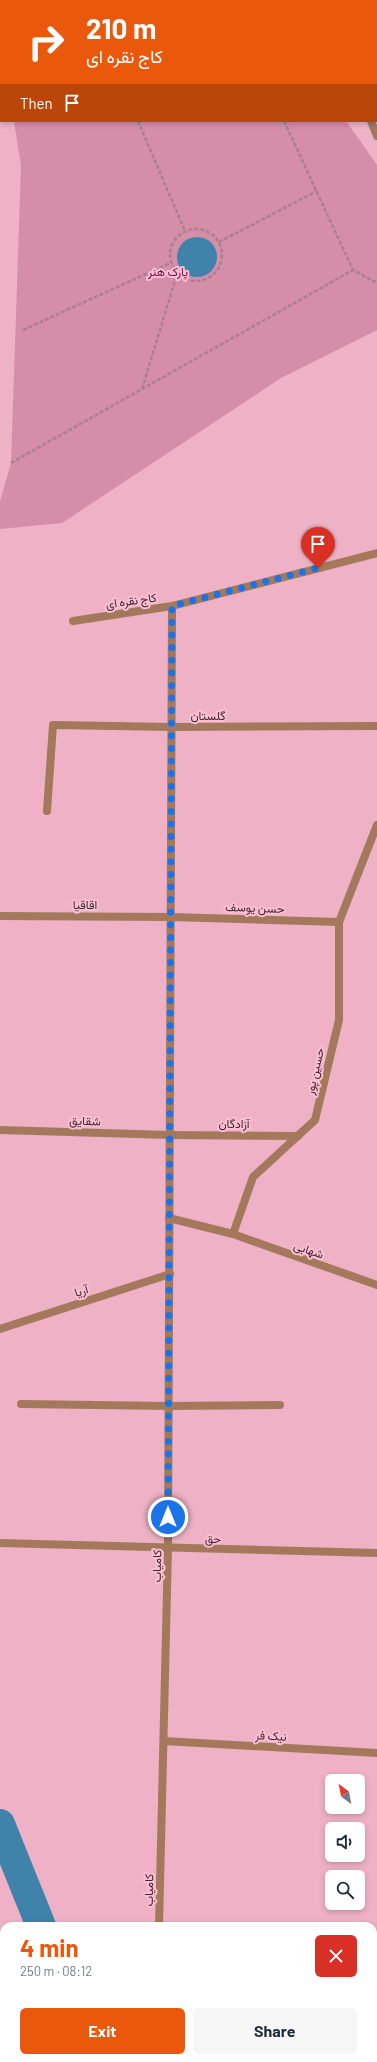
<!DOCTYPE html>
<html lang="en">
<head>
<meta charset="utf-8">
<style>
	body { margin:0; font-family:Barlow,Vazirmatn,sans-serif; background:#f6f6f7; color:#1f2937; height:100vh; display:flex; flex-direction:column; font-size:15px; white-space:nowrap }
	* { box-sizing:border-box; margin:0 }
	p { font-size:13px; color:#747a83 }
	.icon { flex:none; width:22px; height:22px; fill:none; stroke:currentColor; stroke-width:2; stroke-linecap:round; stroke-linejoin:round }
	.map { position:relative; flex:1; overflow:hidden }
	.panel { position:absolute; left:0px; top:1922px; width:377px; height:140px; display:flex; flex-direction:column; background:#fff; border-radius:12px 12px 0 0; box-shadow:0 2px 6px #0003 }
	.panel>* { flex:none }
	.top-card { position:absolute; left:0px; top:0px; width:377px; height:122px; box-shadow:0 2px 6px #0003; background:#ea580c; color:#fff; overflow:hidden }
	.needle { width:26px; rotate:328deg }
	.fabs { position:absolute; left:325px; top:1774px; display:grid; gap:8px }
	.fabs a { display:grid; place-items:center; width:40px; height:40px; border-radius:6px; background:#fff; box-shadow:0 2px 6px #0003; font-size:20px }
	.pin { position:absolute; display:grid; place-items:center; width:34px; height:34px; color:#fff; margin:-41px -17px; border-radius:50% 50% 50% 0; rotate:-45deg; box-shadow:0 0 4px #0007 }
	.pin .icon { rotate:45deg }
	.me { position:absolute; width:44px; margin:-22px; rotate:0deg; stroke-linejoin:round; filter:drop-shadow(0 0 3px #0008) }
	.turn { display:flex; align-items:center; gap:14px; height:84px; padding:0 20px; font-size:18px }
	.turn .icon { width:52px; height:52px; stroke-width:2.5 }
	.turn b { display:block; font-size:28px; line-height:34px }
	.then { display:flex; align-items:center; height:38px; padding:0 20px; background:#0003; gap:8px; font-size:15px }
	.round { display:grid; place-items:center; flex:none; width:42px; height:42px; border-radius:6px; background:#f6f6f7 }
	.summary { display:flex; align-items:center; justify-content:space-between; height:68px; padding:0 20px }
	h1 { font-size:24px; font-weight:700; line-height:30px; color:#ea580c }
	.button { display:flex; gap:8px; margin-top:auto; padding:8px 20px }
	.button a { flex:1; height:46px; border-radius:6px; background:#ea580c; color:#fff; font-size:16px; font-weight:700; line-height:46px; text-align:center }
	.button a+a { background:#f6f6f7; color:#1f2937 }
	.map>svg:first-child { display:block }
	.green { fill:#d58ea7 }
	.water { fill:#3f83aa }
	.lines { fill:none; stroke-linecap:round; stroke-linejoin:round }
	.canal { stroke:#3f83aa; stroke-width:30 }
	.path { stroke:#ad7e8e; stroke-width:2.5; stroke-dasharray:4 2; stroke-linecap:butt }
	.street { stroke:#a4795b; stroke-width:8 }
	.route { stroke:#1a73e8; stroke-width:7; stroke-dasharray:0 12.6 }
	.labels { text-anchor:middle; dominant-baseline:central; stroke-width:4; stroke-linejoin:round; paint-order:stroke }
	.park-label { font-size:12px; fill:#69163d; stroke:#fcbed3 }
	.street-label { font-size:12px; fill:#422a33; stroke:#fcbed3 }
</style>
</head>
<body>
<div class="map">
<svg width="377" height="2062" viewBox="0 0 377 2062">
	<rect width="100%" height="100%" fill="#eeb1c6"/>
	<!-- green -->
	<g class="green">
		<path d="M0,0H270L271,1H1V51Z"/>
		<path d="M14,121H346L377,165V330L281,378L62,523L0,529V501L11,463L21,166Z"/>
	</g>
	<!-- water -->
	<circle class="water" cx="197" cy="257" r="20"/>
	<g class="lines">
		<!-- canal -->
		<g class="canal">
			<path d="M0,1824L41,1926"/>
			<path d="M93,2058L95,2062"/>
		</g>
		<!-- path -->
		<g class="path">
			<path d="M59,0L60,1"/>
			<path d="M228,0V1"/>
			<path d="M124,1L125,0"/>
			<path d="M138,121L185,231"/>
			<path d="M284,121L353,270L377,283"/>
			<circle cx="196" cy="255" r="26"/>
			<path d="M219,242L317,191"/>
			<path d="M23,330L170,263"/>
			<path d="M142,389L177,274"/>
			<path d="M11,463L353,270"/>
		</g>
		<!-- street -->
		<g class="street">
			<path d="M318,0V1"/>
			<path d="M371,121L377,136"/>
			<path d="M73,621L172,606L377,553"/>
			<path d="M47,811L53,725L172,727L377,726"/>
			<path d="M0,916L171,917L339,922"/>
			<path d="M0,1130L170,1135L298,1136"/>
			<path d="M169,1218L233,1234L253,1177L315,1120L339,1020V922L377,825"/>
			<path d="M233,1234L377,1285"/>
			<path d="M0,1329L170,1274"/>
			<path d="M21,1404L169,1406L280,1405"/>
			<path d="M0,1543L377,1553"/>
			<path d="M164,1741L377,1753"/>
			<path d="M159,1926L168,1549L172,606"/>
			<path d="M0,1960L4,1971"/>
			<path d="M0,2057L8,2062"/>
			<path d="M35,2058L37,2062"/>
			<path d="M357,2058L377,2061"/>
			<path d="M156,2062V2058"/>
			<path d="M222,2062L228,2058"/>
		</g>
	</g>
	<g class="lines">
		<!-- route -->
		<path class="route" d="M168,1517L172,606L318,568"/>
	</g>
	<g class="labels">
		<!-- park labels -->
		<g class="park-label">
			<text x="168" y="271">پارک هنر</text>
		</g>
		<!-- street labels -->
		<g class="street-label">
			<text transform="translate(131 600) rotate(-8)">کاج نقره ای</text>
			<text x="208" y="715">گلستان</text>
			<text x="85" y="904">اقاقیا</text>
			<text transform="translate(255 907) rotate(2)">حسن یوسف</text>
			<text transform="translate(314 1071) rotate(-77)">حسین پور</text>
			<text transform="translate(85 1120) rotate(2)">شقایق</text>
			<text x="234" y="1123">آزادگان</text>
			<text transform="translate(309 1249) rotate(19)">شهابی</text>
			<text transform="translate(81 1290) rotate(-18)">آریا</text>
			<text transform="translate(213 1538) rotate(1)">حق</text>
			<text transform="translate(156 1566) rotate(-89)">کامیاب</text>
			<text transform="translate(271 1735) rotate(3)">نیک فر</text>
			<text transform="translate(148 1890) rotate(-89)">کامیاب</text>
		</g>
	</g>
</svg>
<div class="fabs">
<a><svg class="needle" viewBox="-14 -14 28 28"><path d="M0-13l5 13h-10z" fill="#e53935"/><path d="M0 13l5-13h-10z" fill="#747a83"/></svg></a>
<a><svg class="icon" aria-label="sound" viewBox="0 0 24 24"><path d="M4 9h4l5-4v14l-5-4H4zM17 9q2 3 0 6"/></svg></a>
<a><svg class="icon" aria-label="search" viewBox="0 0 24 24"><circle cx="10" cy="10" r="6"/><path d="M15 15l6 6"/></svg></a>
</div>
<div class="pin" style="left:318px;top:568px;background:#d93025"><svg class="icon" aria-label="arrive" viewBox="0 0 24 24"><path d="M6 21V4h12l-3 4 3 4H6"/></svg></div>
<svg class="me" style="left:168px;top:1517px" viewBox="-20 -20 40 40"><circle r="17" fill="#1a73e8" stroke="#fff" stroke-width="3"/><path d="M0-11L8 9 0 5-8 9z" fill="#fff"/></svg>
<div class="top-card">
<div class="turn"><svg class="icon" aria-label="right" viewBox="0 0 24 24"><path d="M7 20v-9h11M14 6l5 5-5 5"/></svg><div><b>210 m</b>کاج نقره ای</div></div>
<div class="then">Then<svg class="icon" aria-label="arrive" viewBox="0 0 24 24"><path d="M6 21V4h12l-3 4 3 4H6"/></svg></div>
</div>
<section class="panel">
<div class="summary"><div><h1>4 min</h1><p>250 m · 08:12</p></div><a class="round" style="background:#d93025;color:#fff"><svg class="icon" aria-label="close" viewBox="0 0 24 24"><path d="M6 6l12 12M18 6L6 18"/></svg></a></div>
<div class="button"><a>Exit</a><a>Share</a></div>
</section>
</div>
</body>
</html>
